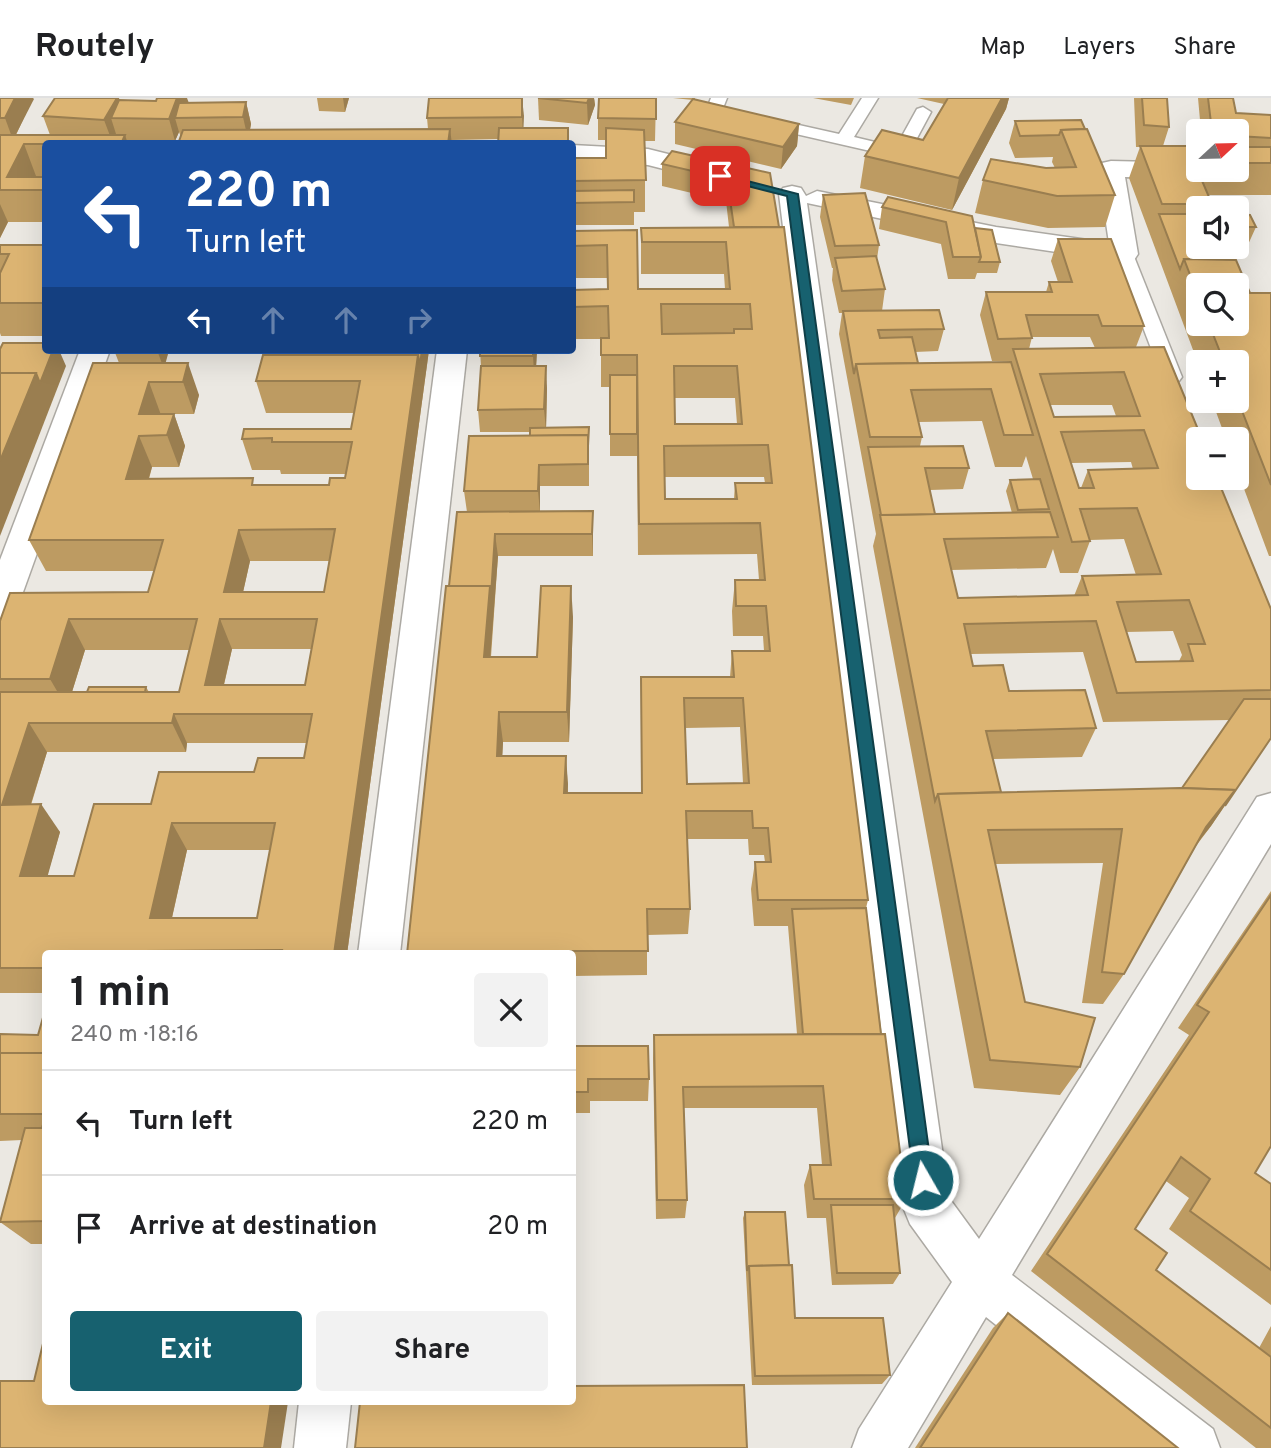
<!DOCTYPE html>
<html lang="en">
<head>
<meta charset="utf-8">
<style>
	body { margin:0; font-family:Overpass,sans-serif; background:#f2f2f2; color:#202124; height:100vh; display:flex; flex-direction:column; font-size:26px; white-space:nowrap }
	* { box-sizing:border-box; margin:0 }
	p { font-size:23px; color:#757577 }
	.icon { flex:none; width:38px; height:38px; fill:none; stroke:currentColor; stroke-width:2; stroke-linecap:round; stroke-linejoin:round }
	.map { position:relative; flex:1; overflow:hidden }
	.side { position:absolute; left:42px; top:852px; width:534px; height:455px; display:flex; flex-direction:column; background:#fff; border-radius:7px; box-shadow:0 7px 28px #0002 }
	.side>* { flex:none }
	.top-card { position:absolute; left:42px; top:42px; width:534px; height:214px; border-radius:7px; box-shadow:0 7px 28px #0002; background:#1a4fa0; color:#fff; overflow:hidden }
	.needle { width:46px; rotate:68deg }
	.tools { position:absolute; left:1186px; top:21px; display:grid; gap:14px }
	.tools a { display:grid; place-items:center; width:63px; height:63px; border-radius:7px; background:#fff; box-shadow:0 7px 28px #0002; font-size:35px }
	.pin { position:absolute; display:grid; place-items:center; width:60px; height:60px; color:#fff; margin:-30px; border-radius:14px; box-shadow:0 4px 10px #0006 }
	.me { position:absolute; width:77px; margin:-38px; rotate:352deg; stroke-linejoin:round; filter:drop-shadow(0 0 5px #0008) }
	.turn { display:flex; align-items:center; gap:24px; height:147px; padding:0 28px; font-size:32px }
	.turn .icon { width:91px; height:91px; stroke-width:2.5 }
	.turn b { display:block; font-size:49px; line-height:60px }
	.lanes { display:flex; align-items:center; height:66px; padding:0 28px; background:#0003; justify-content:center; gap:35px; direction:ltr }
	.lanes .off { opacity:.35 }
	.round { display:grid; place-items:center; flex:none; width:74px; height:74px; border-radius:7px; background:#f2f2f2 }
	.head { display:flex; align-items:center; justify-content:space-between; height:119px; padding:0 28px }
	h1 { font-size:42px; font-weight:700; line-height:52px }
	.button { display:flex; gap:14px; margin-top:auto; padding:14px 28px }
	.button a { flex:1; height:80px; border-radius:7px; background:#17616f; color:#fff; font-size:28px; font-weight:700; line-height:80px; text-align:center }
	.button a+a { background:#f2f2f2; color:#202124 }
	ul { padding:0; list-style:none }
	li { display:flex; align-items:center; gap:21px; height:105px; padding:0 28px; border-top:2px solid #e0e0e0 }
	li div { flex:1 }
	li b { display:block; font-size:26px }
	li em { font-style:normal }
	header { display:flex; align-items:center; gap:42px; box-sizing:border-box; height:98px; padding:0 35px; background:#fff; border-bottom:2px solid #e0e0e0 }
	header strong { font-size:33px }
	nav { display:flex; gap:38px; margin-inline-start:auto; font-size:24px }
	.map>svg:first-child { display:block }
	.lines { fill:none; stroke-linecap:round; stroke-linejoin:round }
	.service-casing { stroke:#aca9a3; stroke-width:3 }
	.minor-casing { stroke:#aca9a3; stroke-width:3 }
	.service { fill:#fff; fill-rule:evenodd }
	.minor { fill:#fff; fill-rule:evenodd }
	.wall { fill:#bd9b62; fill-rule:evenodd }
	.shaded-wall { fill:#9a7e50 }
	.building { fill:#dcb472; stroke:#9a7e50; stroke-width:2; fill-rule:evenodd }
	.route { fill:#17616f; stroke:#0f3f48; stroke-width:2 }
</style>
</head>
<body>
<header>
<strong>Routely</strong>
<nav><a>Map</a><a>Layers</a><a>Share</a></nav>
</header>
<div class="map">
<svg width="1271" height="1350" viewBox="0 0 1271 1350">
	<rect width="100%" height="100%" fill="#ebe8e2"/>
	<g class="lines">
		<!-- service casing -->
		<g class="service-casing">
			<g id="service">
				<path d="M711,0H727L723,10L839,36L862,0H878L854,39L896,49L917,11L923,9L931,14L909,55L901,60L708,16L706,13Z"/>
				<path d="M1124,151L1133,156L1182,279L1179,283H1165L1162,279L1115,156Z"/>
			</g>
		</g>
		<!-- minor casing -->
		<g class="minor-casing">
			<g id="minor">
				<path d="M572,47L648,51L724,70L728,76L724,82L715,84L648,67L572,63Z"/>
				<path d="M1111,63L1199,65V72H1237V66L1271,67V83L1125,79L1138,156L1134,162L1124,164L996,145L807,105L949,1100L979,1141L1257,699L1271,695V746L1012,1177L1213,1331L1220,1350H1152L986,1219L908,1350H852L859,1331L952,1184L910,1126L903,1109L779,96L783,90L792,88L801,90L806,98L817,93L996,129L1109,145L1098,71L1102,65Z"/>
				<path d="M80,252H110L18,508L12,517L0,521V462Z"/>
				<path d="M437,252H467L400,856H358Z"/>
				<path d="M299,1304H351L346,1350H294Z"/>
			</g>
		</g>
		<!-- service -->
		<use href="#service" class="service"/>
		<!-- minor -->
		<use href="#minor" class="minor"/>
	</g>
	<!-- wall -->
	<g class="wall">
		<path d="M0,0H33L16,37H50L43,18L55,0H119V2L189,5L246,4L251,26L250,32L428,31L427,20L522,0L523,30H568L569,46H498V41L452,42L181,39L179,34L175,43L127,42L128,46H46V78H36V79H46V124H8L0,140Z"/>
		<path d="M317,0H349L345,14L319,13Z"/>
		<path d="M538,0H594L595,7L588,27L539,22Z"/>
		<path d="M656,0L655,43H645V114H634V127H572V60H606V42H598V20Z"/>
		<path d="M673,0H695V2L799,26L797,48L781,71L675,46V24L693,2Z"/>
		<path d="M813,0H854L851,7Z"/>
		<path d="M917,0H1009L1006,11L952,112L860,90L865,58L923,42L944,6Z"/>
		<path d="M1134,0H1167L1169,29L1163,48H1199V72H1237V33H1201L1198,0H1233L1236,15L1271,17V97H1208L1212,106L1211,110H1199V149H1237V116L1256,129L1246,151H1223L1227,162L1250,195H1271V458H1269L1237,372V341H1226L1212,303H1237V264H1199V268L1129,80L1140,49H1136ZM1199,187L1237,226H1199Z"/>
		<path d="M1081,22L1115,97L1105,129L1048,130L975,115L983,82L1055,70L1052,64L1053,59L1015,60L1009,45L1015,23Z"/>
		<path d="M662,66L770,75L868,802L866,810L881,936L906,1101L895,1120H894L900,1175L893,1186L832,1187L826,1120H807L804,1087L810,1067H822L817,1010H684L687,1102L685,1120L656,1121L653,960L654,937L797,936L788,828H754L751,791L755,764H765L764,757H749L748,741H687L690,811L688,836L647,837V877L572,878V856H407L449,488L467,414L464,393L530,338V334H480L478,312L481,268L480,252H537L536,268L547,290L546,330L589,329V388H540V413L593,435V458H498L491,559H537L573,519L569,644H503L502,658H566L568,695H641V579H730L732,553H764L763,538H733L732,513L735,482H759L757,456L638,457L637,351V358H610V289H601V241H572V192L608,191L607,180H572V133L637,132L638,191H725L724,176H641V130L729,129L726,103L662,88ZM674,300H735L737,326H675ZM665,379H764L765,385H735L734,401H665ZM740,629L743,685L687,686L685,630Z"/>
		<path d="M823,97L879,147L877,161L885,191L882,213L944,231L938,253L915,254L918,265L1009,264L1010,263H992L980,217L986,194H1046L1049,184H1058L1051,163L1058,141L1144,228L1136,249L1271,511V640L1211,728L1196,748L1124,876L1103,906L1082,905L1103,765L995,766L1025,904L1080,969L1060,997L974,990L873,448L876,436L839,236L842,215H839L832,182L833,170H832L820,119ZM1032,239H1090L1095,250L1029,251ZM1050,307H1112L1116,318L1054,319ZM982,323L995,369H1022L1026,358L1033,381L1010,382L1006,393L1012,415L935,416L930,392L963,391L969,370L920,348L922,339L919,324ZM1131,364L1133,371L1088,372L1081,390H1079L1071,365ZM1124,441L1136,477L1082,478L1074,498L958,500L951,472L1046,470L1053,451L1060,475H1078L1090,443V442ZM1173,533L1182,557L1179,563L1136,564L1126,534ZM1083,554L1103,624L1230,622L1182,690L1001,694L993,661L1082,659L1096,630L1009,593L973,568L971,556Z"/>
		<path d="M882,109L975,130L1000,164L997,175H977L975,181H948L941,146L879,131Z"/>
		<path d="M0,147H46V238H1L0,235Z"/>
		<path d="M114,252H169L165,265L199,297L194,316H174L185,348L179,369H152L149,381L255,387H329L345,380L346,376H281L280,372H252L242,341L351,331L354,315H266L256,283L269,252H306L305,257H389L390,252H429L347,856H46V895H0V523L148,494L154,473H46L29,442L119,265ZM250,463H329L324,494H243ZM232,551H312L305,587H224ZM85,552H190L179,594H149L146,589L87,594H72ZM187,645H306L304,660L254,674L151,706L74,778H47L60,734L31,707L47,654H186ZM187,752H270L257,820H172Z"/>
		<path d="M1271,793V1048L1255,1075L1271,1086V1207L1169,1131L1189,1100L1166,1083L1135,1131L1156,1172L1259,1250L1271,1228V1350H1256L1031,1173L1189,937L1178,930Z"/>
		<path d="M46,909V1146H31L0,1124L22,1042L0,1043V936L38,937Z"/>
		<path d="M572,948L649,981L648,1003H590V1015H572Z"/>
		<path d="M745,1114L789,1167L795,1220L890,1277L882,1286L752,1287L743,1120Z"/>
		<path d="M1008,1215L1178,1350H915L993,1230Z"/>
	</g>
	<!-- shaded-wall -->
	<g class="shaded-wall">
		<path d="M15,0H33L34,1L13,42L5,20Z"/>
		<path d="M117,0H119L125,20H111L116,36L112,43L104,22Z"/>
		<path d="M177,0H187L190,8L175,20L179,34L175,43L169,21Z"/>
		<path d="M343,0H349L345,14Z"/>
		<path d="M522,0L524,18L523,41L522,19Z"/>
		<path d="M589,0H594L595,7L588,27L587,5Z"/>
		<path d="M1001,0H1009L1006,11L952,112L959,80Z"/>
		<path d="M246,4L251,26L248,41L243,19Z"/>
		<path d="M799,26L797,48L781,71L783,49Z"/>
		<path d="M450,31L452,46H448Z"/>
		<path d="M125,37L128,46H121Z"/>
		<path d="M24,46L36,78L29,92L7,79Z"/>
		<path d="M0,106L8,124L0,140Z"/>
		<path d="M53,252H59L66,268L0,438V363L36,275Z"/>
		<path d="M157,252H169L164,271Z"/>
		<path d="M296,252H306L299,283L292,267Z"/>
		<path d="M422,252H429L347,856H334L418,257Z"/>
		<path d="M533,252H537L535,290L533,258Z"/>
		<path d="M188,265L199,297L194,316L183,284Z"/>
		<path d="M546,268L547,290L546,333L544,311Z"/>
		<path d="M149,284L161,317L139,316Z"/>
		<path d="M174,316L185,348L179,369L167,337Z"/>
		<path d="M139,338L152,369L139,413L126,381Z"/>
		<path d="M539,367L540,388V414L538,393Z"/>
		<path d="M593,413V458L592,436Z"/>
		<path d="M239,432L250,463L237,521L224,494Z"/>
		<path d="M495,436L498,458L488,589L484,559Z"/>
		<path d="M571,488L573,519L569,644L567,614Z"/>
		<path d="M69,521L85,552L67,610L50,581Z"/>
		<path d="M220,521L232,551L217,616L205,587Z"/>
		<path d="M499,614L503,644L501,687L497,658Z"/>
		<path d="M174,616L187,645L186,654L172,625Z"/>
		<path d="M29,625L47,654L22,734L2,707Z"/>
		<path d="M1271,640L1211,728L1183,763L1206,729Z"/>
		<path d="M566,658L568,686L567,723L564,695Z"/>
		<path d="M41,706L60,734L40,805L20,778Z"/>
		<path d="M172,725L187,752L166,846L150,820Z"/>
		<path d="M271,1304H288L281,1350H264Z"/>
	</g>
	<!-- building -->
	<g class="building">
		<path d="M0,0H15L5,20H0Z"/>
		<path d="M55,0H117L104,22L43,18Z"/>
		<path d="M157,0H177L169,21L111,20L119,2L156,3Z"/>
		<path d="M429,0H522V19L427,20Z"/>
		<path d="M538,0H589L587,5Z"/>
		<path d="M599,0H656V21L598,20Z"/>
		<path d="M948,0H1002L959,80L865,58L882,32L923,42Z"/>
		<path d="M1142,0H1167L1169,29L1144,27Z"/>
		<path d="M1208,0H1233L1236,15L1271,17V40L1237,38V33H1212Z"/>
		<path d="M693,1L799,26L783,49L675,24Z"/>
		<path d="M246,4L243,19L175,20L179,5Z"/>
		<path d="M1081,22L1085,31L1061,32L1059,37L1020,38L1015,23Z"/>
		<path d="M499,30H568V46H498Z"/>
		<path d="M606,30L644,32L646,82L572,83V60H606Z"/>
		<path d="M450,31L448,46H178L183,32Z"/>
		<path d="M1087,31L1115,97L1057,98L983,82L991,61L1046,70L1076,69L1061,32Z"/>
		<path d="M0,37H125L121,46H24L7,79H46V92H0Z"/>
		<path d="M1140,48H1199V64H1194L1212,106H1162Z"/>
		<rect x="1237" y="49" width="34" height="16"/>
		<path d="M672,53L770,75L779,129H734L727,81L662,66Z"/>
		<path d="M634,92V104L572,105V93Z"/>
		<path d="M865,95L879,147L835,148L823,97Z"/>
		<path d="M888,99L972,118L981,159H953L946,124L882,109Z"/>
		<path d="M1159,116H1199V149H1222L1227,162L1184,161L1180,171Z"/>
		<path d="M1237,116L1250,117L1256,129H1237Z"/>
		<path d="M784,129L868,802H758L755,764H771L768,730H753L752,713H686L690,811H647L648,853H478V856H407L446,488H490L484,559H537L541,488H571L567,614H499L497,658H566L564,695H642L641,579H734L732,553H770L766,508H736L735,482H765L760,425L639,426L637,257H601V240H609L608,208L572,209V192L608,191L607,147L572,148V133L637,132L638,191H730L726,144H642L641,130ZM661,206H750L752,231H734V235L662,236ZM674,268H737L742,326H675ZM768,347L772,385H735L737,401H665L664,348ZM684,600H743L749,685L687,686Z"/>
		<path d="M975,130L992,132L1000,164H979L981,159Z"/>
		<path d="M1058,141H1111L1144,228H1102L1098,217H1026L1032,240L998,241L986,194H1052L1049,184H1072Z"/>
		<path d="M0,147H46V205H0V175L9,156H0Z"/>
		<path d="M876,158L885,191L842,193L835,160Z"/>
		<path d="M1184,161L1236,162L1250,195H1271V387L1237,300V264H1224L1209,226H1237V187H1199V200Z"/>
		<path d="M939,212L944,231L878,232L880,240L912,239L918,265L856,266L854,276L843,213Z"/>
		<path d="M3,245H46V252H53L40,285L36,275H0V251Z"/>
		<path d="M1164,249L1202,341H1199V380H1217L1271,511V592L1117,595L1096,523L964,526L973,568L1003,567L1009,593L1085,592L1096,630L986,633L1001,694L938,696L935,703L880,417L1050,414L1058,439L944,441L958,500L1088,497L1082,478L1161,476L1137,410L1080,411L1090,443L1072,444L1013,251ZM1124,274L1140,318L1054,319L1040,276ZM1144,332L1158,370L1088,372L1094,390H1079L1061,334ZM1189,502L1205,546H1188L1193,563L1136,564L1117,504Z"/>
		<path d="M269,252H296L294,257H268Z"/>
		<path d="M390,252H422L420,267L418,257H389Z"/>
		<rect x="480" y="252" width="53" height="6"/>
		<path d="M263,257H418L334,856H281L282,852L144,853V856H46V870H0V594H179L197,521H69L50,581H0V523L10,495L148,494L163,442H29L93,265H188L183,284H149L139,316H174L167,337L139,338L126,381L253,380L252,387H329L330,380H345L352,344H272V340L242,341L244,331H351L360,283H256ZM335,431L324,494H224L239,432ZM220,521H317L305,587H205ZM174,616H312L304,660H258L254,674H159L151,706H94L74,778H20L41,706L2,707L29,625H172ZM172,725H275L257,820H150Z"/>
		<path d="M1011,264L1033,337H1004L991,291L911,292L922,339H870L856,266Z"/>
		<path d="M481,268H546L544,311L478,312Z"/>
		<path d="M0,275H36L0,363Z"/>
		<rect x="610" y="277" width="27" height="59"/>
		<path d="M589,329L588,348V337L530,338V330Z"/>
		<path d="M588,337V366L539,367L538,393H464L469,338Z"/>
		<path d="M963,348L969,370H925L935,416L881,417L868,349Z"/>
		<path d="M1040,381L1049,411L1018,412L1010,382Z"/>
		<path d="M593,413L592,436H495L491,498L490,488H449L457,414Z"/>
		<path d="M89,589H146L145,594H87Z"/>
		<path d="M1244,601H1271V640L1225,708L1235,692L1182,690Z"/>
		<path d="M1180,690L1235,692L1206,729L1124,876L1102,874L1122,731L988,732L1025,904L1095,920L1080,969L990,962L938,696Z"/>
		<path d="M1271,797V1048L1255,1075L1271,1086V1172L1190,1113L1210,1081L1181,1059L1135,1131L1167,1155L1156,1172L1271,1259V1330L1047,1156L1209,914L1197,907Z"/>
		<path d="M866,810L881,936H803L792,811Z"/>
		<path d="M46,909V955H0V936L38,937Z"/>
		<path d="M885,936L906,1101H814L810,1067H831L823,988L683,989L687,1102H657L654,937Z"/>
		<path d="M572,948H648L649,981H588V994H572Z"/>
		<rect x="0" y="955" width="46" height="61"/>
		<path d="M46,1016V1123L0,1124L25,1030H42Z"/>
		<path d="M831,1107H893L900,1175H837Z"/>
		<path d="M745,1114H785L789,1167L749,1168L747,1173Z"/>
		<path d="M792,1167L795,1220H883L890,1277L755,1278L749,1168Z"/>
		<path d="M1008,1215L1178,1350H920Z"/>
		<path d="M46,1233V1304H271L264,1350H0V1283H34Z"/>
		<path d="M744,1287L747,1350H355L360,1304H572V1288Z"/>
	</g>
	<!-- route -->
	<path class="route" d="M716,75L798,96L933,1082L930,1089L923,1091L917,1089L914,1082L787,98L716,80Z"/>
</svg>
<div class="tools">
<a><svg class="needle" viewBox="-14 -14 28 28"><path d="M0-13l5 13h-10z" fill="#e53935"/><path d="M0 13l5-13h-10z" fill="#757577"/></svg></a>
<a><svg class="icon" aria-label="sound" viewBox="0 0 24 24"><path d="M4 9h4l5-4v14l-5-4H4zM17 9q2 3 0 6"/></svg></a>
<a><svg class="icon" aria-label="search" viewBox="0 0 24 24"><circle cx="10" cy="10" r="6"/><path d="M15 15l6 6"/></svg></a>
<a>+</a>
<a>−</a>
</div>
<div class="pin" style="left:720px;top:78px;background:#d93025"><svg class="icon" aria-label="arrive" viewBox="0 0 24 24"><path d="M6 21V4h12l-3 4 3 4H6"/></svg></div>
<svg class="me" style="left:923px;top:1082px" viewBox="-20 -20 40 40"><circle r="17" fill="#17616f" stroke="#fff" stroke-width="3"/><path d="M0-11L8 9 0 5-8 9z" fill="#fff"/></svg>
<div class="top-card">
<div class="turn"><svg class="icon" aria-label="left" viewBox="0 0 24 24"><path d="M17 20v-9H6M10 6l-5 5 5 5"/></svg><div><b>220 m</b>Turn left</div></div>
<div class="lanes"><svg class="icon" aria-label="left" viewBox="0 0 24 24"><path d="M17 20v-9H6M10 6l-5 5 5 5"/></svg><svg class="icon off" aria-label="ahead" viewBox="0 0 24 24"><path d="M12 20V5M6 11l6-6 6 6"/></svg><svg class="icon off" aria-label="ahead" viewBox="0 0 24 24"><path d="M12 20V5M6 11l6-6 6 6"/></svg><svg class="icon off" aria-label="right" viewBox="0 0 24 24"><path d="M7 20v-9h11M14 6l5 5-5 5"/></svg></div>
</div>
<section class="side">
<div class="head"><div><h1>1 min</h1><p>240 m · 18:16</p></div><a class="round"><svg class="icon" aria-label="close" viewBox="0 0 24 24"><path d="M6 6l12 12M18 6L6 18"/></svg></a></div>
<ul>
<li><svg class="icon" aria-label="left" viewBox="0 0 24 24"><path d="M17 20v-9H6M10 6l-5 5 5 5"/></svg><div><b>Turn left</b></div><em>220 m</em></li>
<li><svg class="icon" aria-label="arrive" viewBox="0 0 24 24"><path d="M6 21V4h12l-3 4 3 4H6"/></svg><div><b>Arrive at destination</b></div><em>20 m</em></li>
</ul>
<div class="button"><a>Exit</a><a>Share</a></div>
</section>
</div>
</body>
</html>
